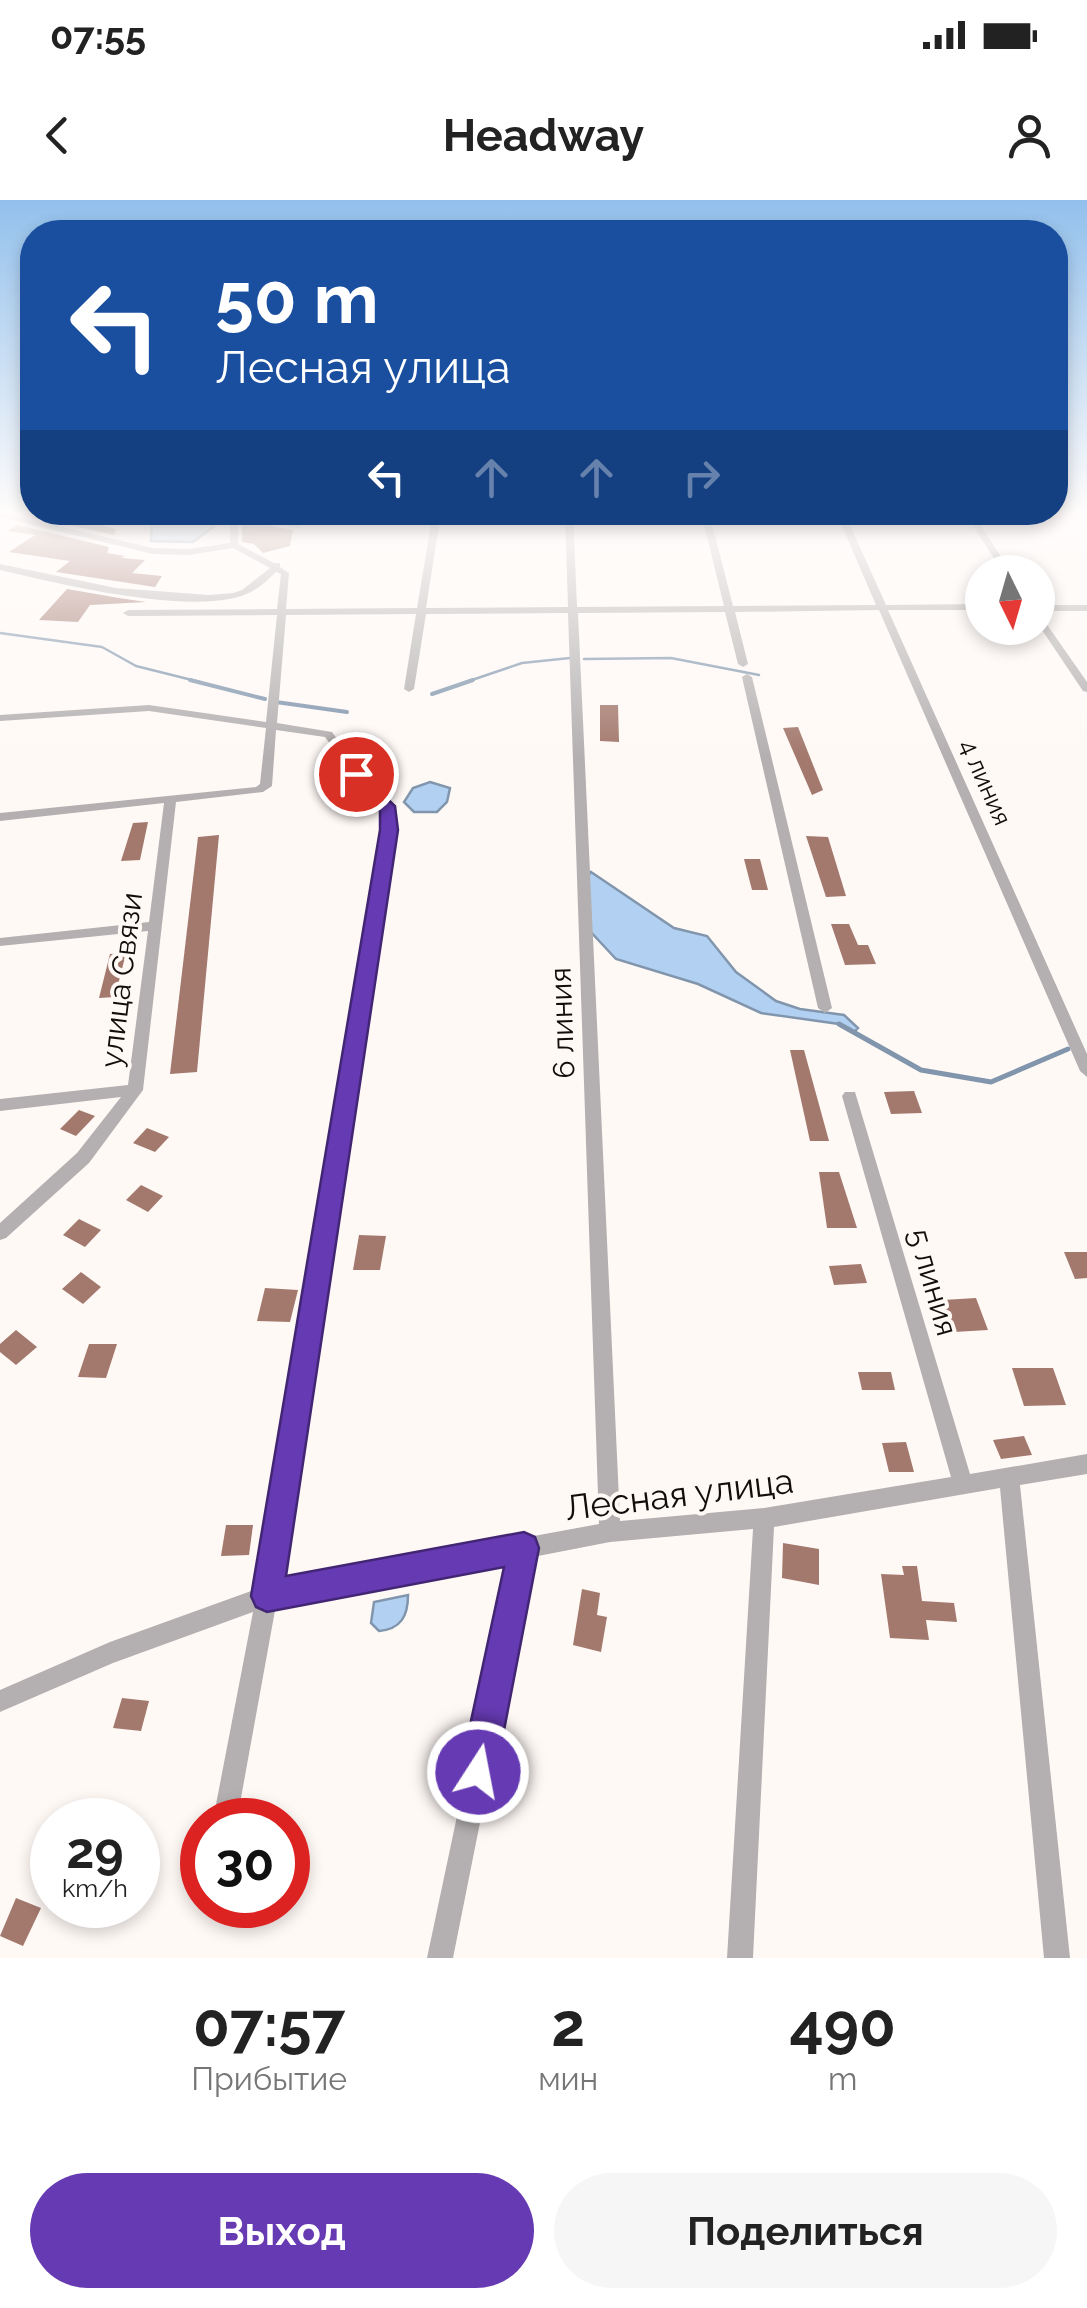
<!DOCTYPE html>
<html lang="ru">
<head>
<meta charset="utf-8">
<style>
	body { margin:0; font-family:Raleway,sans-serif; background:#f6f6f6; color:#222; height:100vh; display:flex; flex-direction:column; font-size:38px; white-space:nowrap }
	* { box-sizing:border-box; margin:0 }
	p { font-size:32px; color:#767676 }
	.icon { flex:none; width:55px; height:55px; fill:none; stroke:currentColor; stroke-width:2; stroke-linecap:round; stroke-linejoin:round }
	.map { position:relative; height:1758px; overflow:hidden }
	.drawer { display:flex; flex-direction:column; background:#fff; flex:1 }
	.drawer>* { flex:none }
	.hud { position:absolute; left:20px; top:20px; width:1048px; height:305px; border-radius:40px; box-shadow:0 5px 15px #0003; background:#1a4fa0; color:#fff; overflow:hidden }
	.needle { width:65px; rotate:175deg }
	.fabs { position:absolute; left:965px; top:355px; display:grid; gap:20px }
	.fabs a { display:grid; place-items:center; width:90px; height:90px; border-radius:50%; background:#fff; box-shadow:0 5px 15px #0003; font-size:50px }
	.speed { position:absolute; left:30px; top:1598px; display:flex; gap:20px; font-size:50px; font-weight:700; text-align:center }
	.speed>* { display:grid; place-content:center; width:130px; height:130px; border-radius:50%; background:#fff; box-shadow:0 5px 15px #0003; line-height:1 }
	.speed small { font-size:25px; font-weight:400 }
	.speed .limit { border:15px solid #d22; background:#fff; color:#111 }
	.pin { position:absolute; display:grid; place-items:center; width:85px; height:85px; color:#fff; margin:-42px; border:5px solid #fff; border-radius:50%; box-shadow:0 2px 10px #0007 }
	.me { position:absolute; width:110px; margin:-55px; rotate:11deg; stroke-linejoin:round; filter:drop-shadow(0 0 8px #0008) }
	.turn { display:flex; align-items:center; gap:35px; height:210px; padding:0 30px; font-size:45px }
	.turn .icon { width:130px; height:130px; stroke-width:2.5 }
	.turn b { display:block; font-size:70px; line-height:85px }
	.lanes { display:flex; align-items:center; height:95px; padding:0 30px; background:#0003; justify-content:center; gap:50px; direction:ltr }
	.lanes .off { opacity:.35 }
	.eta { display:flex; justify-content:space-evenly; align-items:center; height:170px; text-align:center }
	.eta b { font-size:60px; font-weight:700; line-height:70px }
	.button { display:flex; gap:20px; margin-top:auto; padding:20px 30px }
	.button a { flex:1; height:115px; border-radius:60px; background:#663ab2; color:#fff; font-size:40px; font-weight:700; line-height:115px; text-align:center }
	.button a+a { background:#f6f6f6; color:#222 }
	.status { display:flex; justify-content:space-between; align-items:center; height:70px; padding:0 50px; background:#fff; direction:ltr }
	.status svg { height:28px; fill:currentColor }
	header { display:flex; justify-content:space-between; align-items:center; height:130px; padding:0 30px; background:#fff; font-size:45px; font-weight:700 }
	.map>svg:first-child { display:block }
	.water { fill:#b2d1f2; stroke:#8196ad; stroke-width:2.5 }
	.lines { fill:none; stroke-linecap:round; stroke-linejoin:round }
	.stream-far2 { stroke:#8196ad; stroke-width:2.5 }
	.stream-far1 { stroke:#8196ad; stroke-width:4 }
	.stream { stroke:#8196ad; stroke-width:5 }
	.building { fill:#a3786d }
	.street { fill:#b4b0b1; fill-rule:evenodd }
	.route { fill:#663ab2; stroke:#422674; stroke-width:2.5 }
	.labels { text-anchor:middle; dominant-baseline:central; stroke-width:8; stroke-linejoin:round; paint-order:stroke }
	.far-street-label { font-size:25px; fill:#100d0b; stroke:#fff9f6 }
	.street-label { font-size:30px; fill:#100d0b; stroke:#fff9f6 }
	.near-street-label { font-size:35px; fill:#100d0b; stroke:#fff9f6 }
</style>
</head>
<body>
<div class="status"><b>07:55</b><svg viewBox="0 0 49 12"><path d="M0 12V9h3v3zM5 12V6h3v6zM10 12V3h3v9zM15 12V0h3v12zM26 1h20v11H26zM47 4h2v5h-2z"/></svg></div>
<header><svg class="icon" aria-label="back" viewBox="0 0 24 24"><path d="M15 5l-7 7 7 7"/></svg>Headway<svg class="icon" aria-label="person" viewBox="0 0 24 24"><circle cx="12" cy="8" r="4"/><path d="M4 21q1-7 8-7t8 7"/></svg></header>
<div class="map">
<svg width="1087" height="1758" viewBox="0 0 1087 1758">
	<rect width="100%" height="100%" fill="#fff9f6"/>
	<!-- water -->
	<g class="water">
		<path d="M166,315L210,320L213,327L193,342L151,341L152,321Z"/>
		<path d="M430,582L450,588L447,602L437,612H414L404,602L413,588Z"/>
		<path d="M591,672L674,728L707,736L736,772L776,801L800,809L844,815L858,828L854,832L839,824L761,813L698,784L616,759L588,729L586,679Z"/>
		<path d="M408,1395C408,1416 401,1429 379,1431L371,1423L374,1402Z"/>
	</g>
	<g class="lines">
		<!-- stream-far2 -->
		<g class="stream-far2">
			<path d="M0,433L102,447L136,466L200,482"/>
			<path d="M584,459L671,458L759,475"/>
			<path d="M466,482L522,463L570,458"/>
		</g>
		<!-- stream-far1 -->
		<g class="stream-far1">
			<path d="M190,480L265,499"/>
			<path d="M432,494L473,480"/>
			<path d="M276,502L347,512"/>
		</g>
		<!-- stream -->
		<path class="stream" d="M839,824L921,870L991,882L1068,849"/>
	</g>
	<!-- building -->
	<g class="building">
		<path d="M37,312H48L116,329L114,335L31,316Z"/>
		<path d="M242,321L293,330L290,346L263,353L254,344L242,342Z"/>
		<path d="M17,325L109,347L107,353L125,356L121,358L145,360L132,373L162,376L155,387L56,372L70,361L9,352L35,335L7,331Z"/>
		<path d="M67,389L119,398L146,402L90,405L78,422L39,420Z"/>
		<path d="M600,505H618L619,542L600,541Z"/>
		<path d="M798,527L823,590L812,595L783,528Z"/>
		<path d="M148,622L140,660L121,661L133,623Z"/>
		<path d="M219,635L197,872L170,874L198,637Z"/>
		<path d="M806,636L828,637L846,696L826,697Z"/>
		<path d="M744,659H760L768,690H752Z"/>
		<path d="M831,724H849L858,745H868L876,764L845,765Z"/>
		<path d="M126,753L115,797L99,798L110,754Z"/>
		<path d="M790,850H804L829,941H810Z"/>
		<path d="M914,891L922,913L891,914L884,892Z"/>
		<path d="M79,910L95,916L76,936L60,929Z"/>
		<path d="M147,928L169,937L155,952L133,943Z"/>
		<path d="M819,972H839L857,1028H827Z"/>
		<path d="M141,985L163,996L148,1012L126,1000Z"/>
		<path d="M79,1019L101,1030L85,1047L63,1035Z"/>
		<path d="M359,1035L386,1036L380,1070H353Z"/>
		<path d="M1064,1052H1087V1078L1075,1079Z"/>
		<path d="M861,1064L867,1083L834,1085L829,1066Z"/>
		<path d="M81,1072L101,1087L83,1104L62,1089Z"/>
		<path d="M265,1088L298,1090L290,1122L257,1121Z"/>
		<path d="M976,1098L988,1130L954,1132L943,1100Z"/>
		<path d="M16,1130L37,1147L16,1165L0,1152V1144Z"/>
		<path d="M89,1144H117L106,1178L78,1177Z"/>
		<path d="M1012,1168H1053L1066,1205L1024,1206Z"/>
		<path d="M858,1172H891L895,1190H862Z"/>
		<path d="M1024,1236L1032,1255L1001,1259L993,1240Z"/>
		<path d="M906,1242L914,1272H889L882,1243Z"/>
		<path d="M226,1325H253L249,1355L221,1356Z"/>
		<path d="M783,1343L819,1349V1385L782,1378Z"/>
		<path d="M902,1366H917L922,1401L954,1403L957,1422L926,1420L929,1440L890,1438L881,1374L904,1375Z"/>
		<path d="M582,1389L600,1393L597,1415L607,1417L601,1452L573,1445Z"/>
		<path d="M122,1498L149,1501L141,1531L113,1528Z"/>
		<path d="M16,1698L41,1708L23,1746L0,1736Z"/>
	</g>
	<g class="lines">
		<!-- street -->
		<g class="street">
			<path d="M225,312H240L296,322L303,312H311L298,327L238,317V344L274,363H280V367L289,373L286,409L417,408L433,312H441L426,408L568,407L565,312H573L577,407L724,406L701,312H709L733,406L876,405L836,312H844L886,405L982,404V410H888L1087,854V877L1080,871L879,410L735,412L748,464L743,467L738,464L725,412L578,413L620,1321L764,1308L951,1277L842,896L845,892H855L970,1274L1087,1254V1274L1020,1285L1070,1758H1044L1000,1288L774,1327L753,1758H727L753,1329L610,1342L533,1357L453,1758H427L511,1361L276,1405L237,1620H213L253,1412L113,1463L0,1512V1490L110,1442L257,1389L383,611L369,598L325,537L276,530L272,586L263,592L176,602L143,890L89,963L6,1038L0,1040V1023L77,953L121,897L0,911V899L128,885L148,731L0,746V738L149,722L164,603L0,621V613L256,587L260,584L266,528L149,511L0,521V515L149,505L266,522L277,415L128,416L123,413L128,410L277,409L281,374L276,372C265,383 254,393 238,397C179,413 60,384 0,370V364L116,388L209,395L233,393L242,390L270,368L233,348L188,355L153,354L0,317V313L153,348L188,349L230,343V316ZM568,413L599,1324L280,1383L395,610L377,594L332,532L277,523L286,415L416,414L404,489L409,492L414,489L426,414Z"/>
			<path d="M964,312H972L1011,372H1003Z"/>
			<rect x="1038" y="405" width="49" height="6"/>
			<path d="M1038,415L1041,416L1087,482V492L1083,491L1038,424Z"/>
			<path d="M747,474L752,477L832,808L825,813L818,808L742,477Z"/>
		</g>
	</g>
	<!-- sky -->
	<linearGradient id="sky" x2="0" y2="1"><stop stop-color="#92c0ec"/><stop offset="0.56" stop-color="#fffcfb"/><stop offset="1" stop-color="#fffcfb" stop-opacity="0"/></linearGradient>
	<rect width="1087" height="556" fill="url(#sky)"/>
	<!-- route -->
	<path class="route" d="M356,569L395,606L398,630L286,1376L524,1332L535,1337L539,1348L496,1572L491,1584L478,1589L466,1584L460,1572L504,1367L267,1412L256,1407L251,1396L380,630V611L347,574Z"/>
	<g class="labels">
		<!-- far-street labels -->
		<g class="far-street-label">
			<text transform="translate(986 582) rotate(66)">4 линия</text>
		</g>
		<!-- street labels -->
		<g class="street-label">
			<text transform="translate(121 780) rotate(-83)">улица Связи</text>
			<text transform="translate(562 823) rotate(-92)">6 линия</text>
			<text transform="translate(933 1082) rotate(74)">5 линия</text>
		</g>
		<!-- near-street labels -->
		<g class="near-street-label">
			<text transform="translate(679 1294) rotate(-7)">Лесная улица</text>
		</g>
	</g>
</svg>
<div class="fabs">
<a><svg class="needle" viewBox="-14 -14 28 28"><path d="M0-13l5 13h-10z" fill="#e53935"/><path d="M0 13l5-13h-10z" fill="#767676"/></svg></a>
</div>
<div class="speed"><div>29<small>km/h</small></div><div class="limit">30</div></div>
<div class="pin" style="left:356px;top:574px;background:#d93025"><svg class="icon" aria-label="arrive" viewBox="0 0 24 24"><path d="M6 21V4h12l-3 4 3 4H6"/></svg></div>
<svg class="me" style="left:478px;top:1572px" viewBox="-20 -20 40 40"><circle r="17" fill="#663ab2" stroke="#fff" stroke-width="3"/><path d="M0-11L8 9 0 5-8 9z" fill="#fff"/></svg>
<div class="hud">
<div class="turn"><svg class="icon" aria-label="left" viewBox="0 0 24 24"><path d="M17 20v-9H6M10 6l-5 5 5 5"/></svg><div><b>50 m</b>Лесная улица</div></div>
<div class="lanes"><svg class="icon" aria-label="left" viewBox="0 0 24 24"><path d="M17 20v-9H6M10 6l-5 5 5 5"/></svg><svg class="icon off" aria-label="ahead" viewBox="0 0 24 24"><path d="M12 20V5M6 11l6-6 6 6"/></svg><svg class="icon off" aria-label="ahead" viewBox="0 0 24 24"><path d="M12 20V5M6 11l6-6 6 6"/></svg><svg class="icon off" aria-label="right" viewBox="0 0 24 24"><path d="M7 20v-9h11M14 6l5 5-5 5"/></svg></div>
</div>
</div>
<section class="drawer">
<div class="eta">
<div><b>07:57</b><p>Прибытие</p></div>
<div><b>2</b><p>мин</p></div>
<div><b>490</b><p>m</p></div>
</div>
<div class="button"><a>Выход</a><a>Поделиться</a></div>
</section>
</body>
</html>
